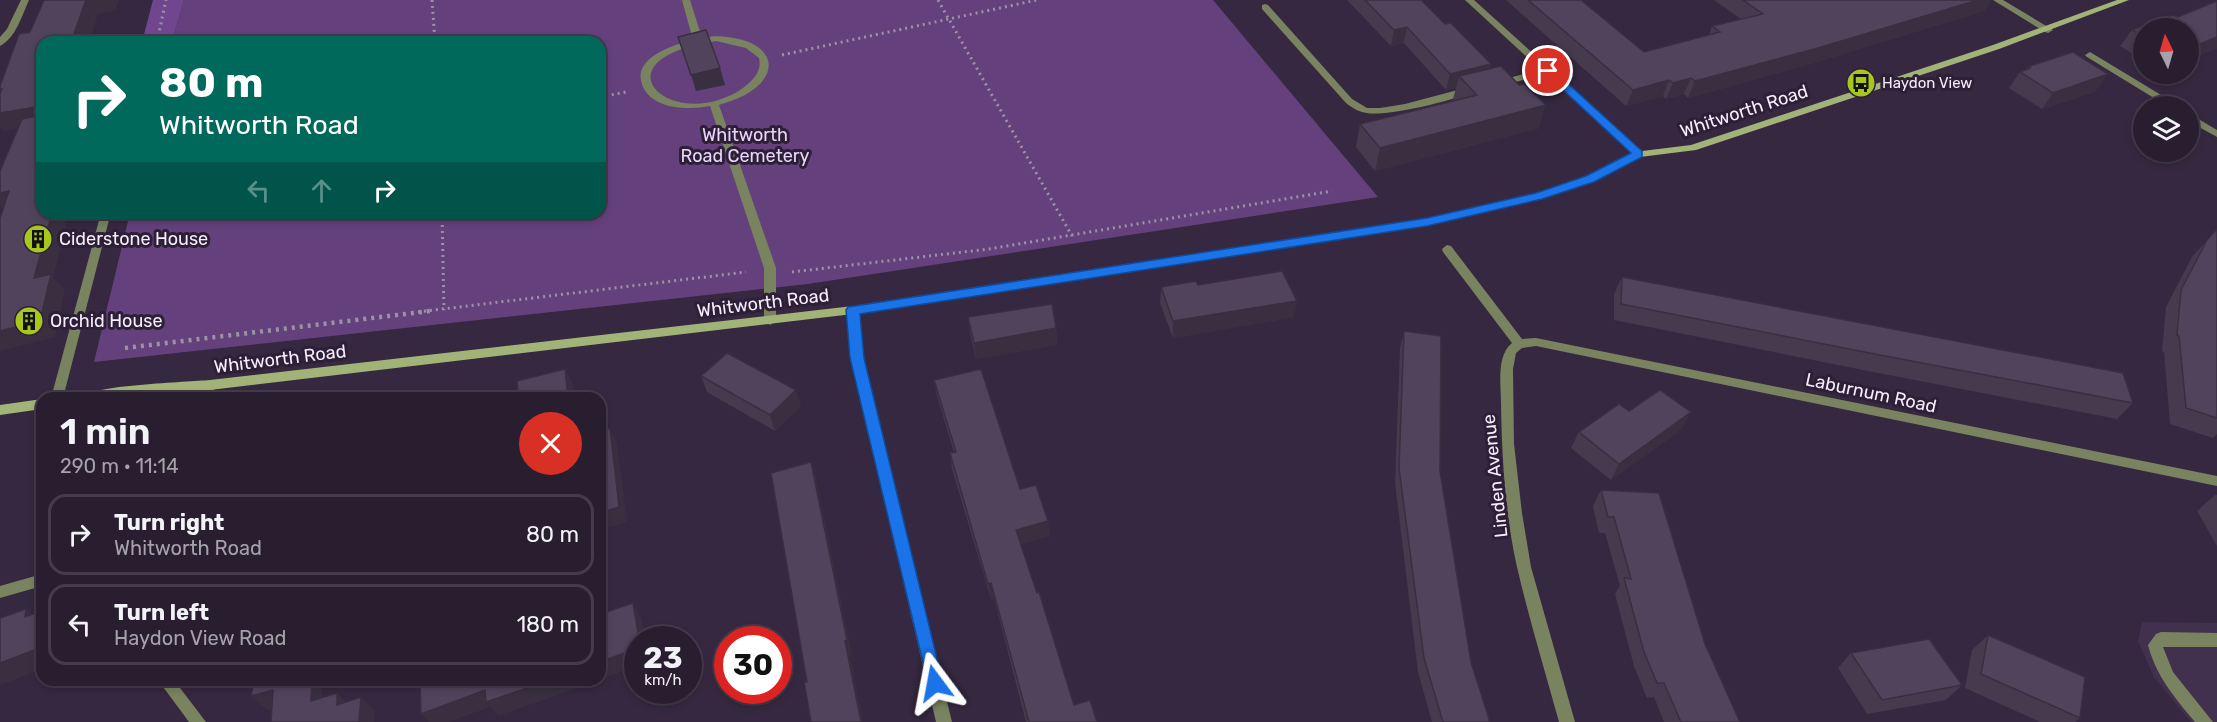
<!DOCTYPE html>
<html lang="en">
<head>
<meta charset="utf-8">
<style>
	body { margin:0; font-family:Rubik,sans-serif; background:#342b3c; color:#f1f3f6; height:100vh; display:flex; flex-direction:column; font-size:22px; white-space:nowrap }
	* { box-sizing:border-box; margin:0 }
	p { font-size:20px; color:#a5a2ab }
	.icon { flex:none; width:33px; height:33px; fill:none; stroke:currentColor; stroke-width:2; stroke-linecap:round; stroke-linejoin:round }
	.map { position:relative; flex:1; overflow:hidden }
	.sheet { position:absolute; left:36px; top:392px; width:570px; height:294px; display:flex; flex-direction:column; background:#281e30; border-radius:18px; box-shadow:0 3px 9px #0003,0 0 0 2px #443c4c }
	.sheet>* { flex:none }
	.guide { position:absolute; left:36px; top:36px; width:570px; height:183px; border-radius:18px; box-shadow:0 3px 9px #0003,0 0 0 2px #443c4c; background:#00695c; color:#fff; overflow:hidden }
	.needle { width:39px; rotate:355deg }
	.controls { position:absolute; left:2133px; top:18px; display:grid; gap:12px }
	.controls a { display:grid; place-items:center; width:66px; height:66px; border-radius:50%; background:#281e30; box-shadow:0 3px 9px #0003,0 0 0 2px #443c4c; font-size:30px }
	.speed { position:absolute; left:624px; top:626px; display:flex; gap:12px; font-size:30px; font-weight:700; text-align:center }
	.speed>* { display:grid; place-content:center; width:78px; height:78px; border-radius:50%; background:#281e30; box-shadow:0 3px 9px #0003,0 0 0 2px #443c4c; line-height:1 }
	.speed small { font-size:15px; font-weight:400 }
	.speed .limit { border:9px solid #d22; background:#fff; color:#111 }
	.pin { position:absolute; display:grid; place-items:center; width:51px; height:51px; color:#fff; margin:-26px; border:3px solid #fff; border-radius:50%; box-shadow:0 2px 6px #0007 }
	.me { position:absolute; width:66px; margin:-33px; rotate:347deg; stroke-linejoin:round; filter:drop-shadow(0 0 4px #0008) }
	.turn { display:flex; align-items:center; gap:21px; height:126px; padding:0 24px; font-size:27px }
	.turn .icon { width:78px; height:78px; stroke-width:2.5 }
	.turn b { display:block; font-size:42px; line-height:51px }
	.lanes { display:flex; align-items:center; height:57px; padding:0 24px; background:#0003; justify-content:center; gap:30px; direction:ltr }
	.lanes .off { opacity:.35 }
	.round { display:grid; place-items:center; flex:none; width:63px; height:63px; border-radius:32px; background:#342b3c }
	.head { display:flex; align-items:center; justify-content:space-between; height:102px; padding:0 24px }
	h1 { font-size:36px; font-weight:600; line-height:45px }
	ul { padding:0; list-style:none }
	li { display:flex; align-items:center; gap:18px; height:81px; margin:0 12px 9px; padding:0 12px; border:3px solid #443c4c; border-radius:18px }
	li div { flex:1 }
	li b { display:block; font-size:22px }
	li em { font-style:normal }
	.map>svg:first-child { display:block }
	.built { fill:#42314e }
	.green { fill:#64417d }
	.forest { fill:#71468f }
	.lines { fill:none; stroke-linecap:round; stroke-linejoin:round }
	.path-far1 { stroke:#9c92a5; stroke-width:3; stroke-dasharray:2 4; stroke-linecap:butt }
	.path { stroke:#9c92a5; stroke-width:4.5; stroke-dasharray:3 5; stroke-linecap:butt }
	.lane { fill:#79835f; fill-rule:evenodd }
	.street { fill:#79835f; fill-rule:evenodd }
	.secondary { fill:#a2b377; fill-rule:evenodd }
	.wall { fill:#463a4f }
	.shaded-wall { fill:#392f40 }
	.building { fill:#51435c; stroke:#392f40; stroke-width:1.5 }
	.route { fill:#1a73e8; stroke:#114b97; stroke-width:1.5 }
	.labels { text-anchor:middle; dominant-baseline:central; stroke-width:6; stroke-linejoin:round; paint-order:stroke }
	.far-poi-label { font-size:15px; fill:#f5edfc; stroke:#2c1f36; text-anchor:start }
	.street-label { font-size:18px; fill:#f5edfc; stroke:#2c1f36 }
	.park-label { font-size:18px; fill:#ebd4fd; stroke:#2c1f36 }
	.poi-label { font-size:18px; fill:#f5edfc; stroke:#2c1f36; text-anchor:start }
</style>
</head>
<body>
<div class="map">
<svg width="2217" height="722" viewBox="0 0 2217 722">
	<rect width="100%" height="100%" fill="#362840"/>
	<!-- built -->
	<path class="built" d="M2142,622L2217,623V722H2191L2154,677L2138,641Z"/>
	<!-- green -->
	<path class="green" d="M184,0H1213L1378,197L808,284L94,362L130,213H600V42H172Z"/>
	<!-- forest -->
	<path class="forest" d="M153,0H184L172,42H142Z"/>
	<g class="lines">
		<!-- path-far1 -->
		<g class="path-far1">
			<path d="M432,0L435,42"/>
			<path d="M938,0L1072,236"/>
			<path d="M157,42L166,0"/>
			<path d="M782,55L1037,0"/>
			<path d="M600,97L626,92"/>
			<path d="M442,213L444,310"/>
			<path d="M792,272L989,249L1332,191"/>
			<path d="M418,312L746,272"/>
		</g>
		<!-- path -->
		<path class="path" d="M125,348L430,311"/>
		<!-- lane -->
		<g class="lane">
			<path d="M682,0H690L702,38C715,35 726,36 739,39C776,48 779,76 745,95C737,99 728,102 719,105L776,268V321L770,325L764,321V268L710,106C689,110 654,110 643,87C641,81 639,76 642,69C650,52 677,44 693,40ZM716,41L746,48L759,58C762,71 754,80 743,88C674,136 589,60 716,41Z"/>
			<path d="M1265,4L1268,5L1352,99L1367,108H1380L1405,104L1469,87L1474,90C1460,100 1384,117 1367,113C1359,112 1352,108 1346,103L1262,9V5Z"/>
			<path d="M1548,68L1553,71L1551,73L1500,86L1495,83L1497,81Z"/>
			<path d="M2161,632L2217,633V647H2163L2173,672L2213,722H2195C2175,698 2156,676 2148,645L2156,634Z"/>
		</g>
		<!-- street -->
		<g class="street">
			<path d="M21,0H29C22,15 16,38 0,46V37L7,29Z"/>
			<path d="M1465,0H1474L1642,152V156H1634Z"/>
			<path d="M1993,0H2003L2053,30L2048,33L2045,32Z"/>
			<path d="M2090,52L2176,104L2178,106H2167L2087,57L2085,55Z"/>
			<path d="M2188,113L2217,130V137L2188,121Z"/>
			<path d="M101,213H109L110,216L63,398H51Z"/>
			<path d="M1447,245L1451,246L1522,339L1536,338L2217,476V486L1536,346L1522,348L1516,353L1513,369L1514,444L1522,513L1531,567L1575,722H1559C1545,671 1529,619 1517,567C1505,514 1502,458 1501,404C1501,385 1496,356 1512,343L1443,252L1442,249Z"/>
			<path d="M853,306L859,310L863,358L952,722H936L851,358L847,310Z"/>
			<path d="M210,380L214,382L216,385L210,398H198L206,382Z"/>
			<path d="M42,574V586L0,598V586Z"/>
			<path d="M158,680H174L206,722H189Z"/>
		</g>
		<!-- secondary -->
		<g class="secondary">
			<path d="M2117,0H2129L1999,49L1696,150L1640,157L1594,181L1542,199L1427,226L853,314L210,390L116,398H79C90,385 188,382 210,380L853,306L1427,218L1536,194L1586,177L1634,152L1691,145L1993,45Z"/>
			<path d="M42,399V409L0,415V405Z"/>
		</g>
	</g>
	<!-- wall -->
	<g class="wall">
		<path d="M1347,0H1421L1445,24L1491,64L1490,69L1539,128L1375,171L1356,147L1360,124L1455,101L1453,99L1456,88L1446,90L1404,43L1391,46Z"/>
		<path d="M1506,0H1581L1644,52L1709,35L1712,26L1741,19L1714,0H1991L1984,11L1810,64L1688,98L1684,94L1666,99L1663,96L1626,106Z"/>
		<path d="M2217,1V48L2188,60L2144,28V61L2120,46L2132,30L2178,17Z"/>
		<path d="M2027,67L2096,91L2042,109L2009,88L2020,72L2025,70Z"/>
		<path d="M2217,229V434L2213,438L2170,424L2164,352L2162,351L2166,307L2192,257Z"/>
		<path d="M1622,277L2133,403L2117,419L1868,371L1614,320V294Z"/>
		<path d="M1198,285L1294,317L1173,338L1160,303L1161,287Z"/>
		<path d="M968,317L1056,328L1057,345L976,359L970,333Z"/>
		<path d="M1404,331L1440,471L1471,662L1490,722H1432L1418,672L1395,483L1400,348Z"/>
		<path d="M701,376L801,406L775,431L707,392Z"/>
		<path d="M934,380L1020,489L1050,536L1021,544L1074,705L1097,722H1026L994,598L991,599L952,469L950,453L954,452L937,396Z"/>
		<path d="M1629,411L1682,429L1611,480L1571,448L1579,432Z"/>
		<path d="M1601,490L1705,644L1740,722H1664L1654,697L1647,698L1634,666L1615,594L1620,586L1605,533H1599L1593,506Z"/>
		<path d="M2215,495H2217V546L2197,511Z"/>
		<path d="M1988,635L2080,718L2075,722H2040L1965,688L1972,650Z"/>
		<path d="M1851,653L1962,685L1946,700L1867,714L1838,668Z"/>
	</g>
	<!-- shaded-wall -->
	<g class="shaded-wall">
		<path d="M86,0H119L115,11L98,14L89,42H71Z"/>
		<path d="M1978,0H1991L1984,11L1810,64L1688,98L1695,81Z"/>
		<path d="M1407,27L1404,43L1391,46L1394,30Z"/>
		<path d="M2217,37V48L2188,60V49Z"/>
		<path d="M1491,64L1487,80L1459,76L1456,88L1446,90L1450,74Z"/>
		<path d="M720,68L725,85L696,91L691,75Z"/>
		<path d="M2108,74L2096,91L2042,109L2053,93Z"/>
		<path d="M1691,78L1684,94L1666,99L1673,83Z"/>
		<path d="M1669,80L1663,96L1626,106L1633,90Z"/>
		<path d="M1546,105L1539,128L1375,171L1380,148Z"/>
		<path d="M42,106V124L4,131L0,126V113Z"/>
		<path d="M9,191L4,211L0,206V193Z"/>
		<path d="M52,213H66L64,221L67,224L53,277L65,290L55,337L0,351V331L34,278Z"/>
		<path d="M1297,301L1294,317L1173,338V321Z"/>
		<path d="M1056,328L1057,345L976,359L974,343Z"/>
		<path d="M565,369L573,384L575,398H568Z"/>
		<path d="M796,390L801,406L775,431L770,415Z"/>
		<path d="M1691,412L1682,429L1611,480L1619,464Z"/>
		<path d="M610,428L617,444L627,522L600,530V513Z"/>
		<path d="M811,462L816,478L852,655H850L863,722H861Z"/>
		<path d="M1048,521L1050,536L1017,545L1016,530Z"/>
		<path d="M991,583L994,598L991,599L988,584Z"/>
		<path d="M633,603L641,618L645,639H639Z"/>
		<path d="M26,609L42,622L25,617Z"/>
		<path d="M42,647V669L0,685V663Z"/>
		<path d="M638,648V666L600,679V662Z"/>
		<path d="M254,680L273,690L289,704L267,710L251,696L259,694L246,682Z"/>
		<path d="M306,680H322L321,693L327,698L311,701L305,686Z"/>
		<path d="M550,680H600L498,716L490,707L449,722H429L421,714L485,690Z"/>
		<path d="M337,693L351,707L337,705Z"/>
		<path d="M361,697L375,711L374,722H359Z"/>
	</g>
	<!-- building -->
	<g class="building">
		<path d="M44,0H86L71,42H42V106L0,113V94L2,89H0V86L19,34L30,32Z"/>
		<path d="M1365,0H1421L1445,24L1451,23L1491,64L1450,74L1407,27L1394,30Z"/>
		<path d="M1528,0H1581L1644,52L1720,32L1712,26L1763,14L1743,0H1978L1818,48L1695,81L1691,78L1673,83L1669,80L1633,90Z"/>
		<path d="M2217,1V37L2188,49V28H2144V37L2132,30L2173,15L2178,17Z"/>
		<path d="M706,30L720,68L691,75L678,37Z"/>
		<path d="M2073,52L2108,74L2053,93L2020,72L2030,68L2027,67Z"/>
		<path d="M1501,66L1519,85L1524,84L1546,105L1380,148L1360,124L1477,95L1459,76Z"/>
		<path d="M42,115V213H52L34,278L51,274L40,321L0,331V218L9,191L0,193V171L22,119Z"/>
		<path d="M2217,229V418L2186,408L2179,336L2177,335L2181,290L2207,240Z"/>
		<path d="M1282,271L1297,301L1173,321L1161,287L1196,281L1198,285Z"/>
		<path d="M1622,277L2123,373L2133,403L1880,355L1621,304Z"/>
		<path d="M1052,304L1056,328L974,343L968,317Z"/>
		<path d="M1404,331L1441,336L1440,471L1471,662L1490,722H1443L1424,658L1399,468Z"/>
		<path d="M727,353L796,390L770,415L701,376Z"/>
		<path d="M565,369L568,398H518L517,381Z"/>
		<path d="M981,369L1020,489L1036,485L1048,521L1016,530L1037,593L1039,592L1074,705L1090,700L1097,722H1029L991,583L988,584L950,453L956,452L934,380Z"/>
		<path d="M1660,390L1691,412L1619,464L1579,432L1619,404L1629,411Z"/>
		<path d="M610,428L619,507L600,513V431Z"/>
		<path d="M811,462L847,640L845,641L861,722H811L804,682H807L771,473Z"/>
		<path d="M1601,490L1659,493L1705,644L1740,722H1681L1664,683H1657L1644,652L1624,578L1631,579L1614,517H1608Z"/>
		<path d="M633,603L639,639H638V648L600,662V614Z"/>
		<path d="M26,609L25,617L42,611V647L0,663V618Z"/>
		<path d="M1988,635L2085,677L2080,718L1981,674Z"/>
		<path d="M1929,639L1962,685L1882,700L1851,653Z"/>
		<path d="M246,680H306L305,686L312,684L311,701L337,693V705L361,697L359,722H271L273,690L251,696L254,680L246,682Z"/>
		<path d="M420,680H550L486,702L485,690L421,714Z"/>
	</g>
	<!-- route -->
	<path class="route" d="M1548,68L1552,69L1642,151V157L1594,182L1542,199L1427,226L860,314L864,358L943,683L941,688L935,690L929,688L850,358L846,310L848,307L1427,218L1536,193L1586,176L1631,153L1545,73L1543,71Z"/>
	<!-- icons -->
	<defs>
		<g id="bus-disc" transform="scale(1.5)"><circle r="9.5" fill="#a7c71e" stroke="#2c1f36"/><path d="M-5-6H5V4H4V6H2V4H-2V6H-4V4H-5ZM-3.5-4V0h7V-4ZM-3.5 1.2v1.5H-2V1.2ZM2 1.2v1.5H3.5V1.2Z" fill="#111"/></g>
		<g id="building-disc" transform="scale(1.5)"><circle r="9.5" fill="#a7c71e" stroke="#2c1f36"/><path d="M-4-6H4V6H1V3H-1V6H-4ZM-2.5-4.3h1.7v1.8h-1.7ZM.8-4.3h1.7v1.8H.8ZM-2.5-1h1.7V.8h-1.7ZM.8-1h1.7V.8H.8Z" fill="#111"/></g>
	</defs>
	<g fill-rule="evenodd">
		<use href="#bus-disc" x="1861" y="83"/>
		<use href="#building-disc" x="38" y="239"/>
		<use href="#building-disc" x="29" y="321"/>
	</g>
	<g class="labels">
		<!-- far-poi labels -->
		<g class="far-poi-label">
			<text x="1882" y="83">Haydon View</text>
		</g>
		<!-- street labels -->
		<g class="street-label">
			<text transform="translate(1744 111) rotate(-18)">Whitworth Road</text>
			<text transform="translate(763 303) rotate(-7)">Whitworth Road</text>
			<text transform="translate(280 359) rotate(-7)">Whitworth Road</text>
			<text transform="translate(1871 393) rotate(12)">Laburnum Road</text>
			<text transform="translate(1495 476) rotate(-96)">Linden Avenue</text>
		</g>
		<!-- park labels -->
		<g class="park-label">
			<text x="745" y="135">Whitworth<tspan x="745" dy="21">Road Cemetery</tspan></text>
		</g>
		<!-- poi labels -->
		<g class="poi-label">
			<text x="59" y="239">Ciderstone House</text>
			<text x="50" y="321">Orchid House</text>
		</g>
	</g>
</svg>
<div class="controls">
<a><svg class="needle" viewBox="-14 -14 28 28"><path d="M0-13l5 13h-10z" fill="#e53935"/><path d="M0 13l5-13h-10z" fill="#a5a2ab"/></svg></a>
<a><svg class="icon" aria-label="layers" viewBox="0 0 24 24"><path d="M12 4l9 5-9 5-9-5zM3 14l9 5 9-5"/></svg></a>
</div>
<div class="speed"><div>23<small>km/h</small></div><div class="limit">30</div></div>
<div class="pin" style="left:1548px;top:71px;background:#d93025"><svg class="icon" aria-label="arrive" viewBox="0 0 24 24"><path d="M6 21V4h12l-3 4 3 4H6"/></svg></div>
<svg class="me" style="left:935px;top:683px" viewBox="-20 -20 40 40"><path d="M0-17L14 15 0 8-14 15z" fill="#1a73e8" stroke="#fff" stroke-width="4"/></svg>
<div class="guide">
<div class="turn"><svg class="icon" aria-label="right" viewBox="0 0 24 24"><path d="M7 20v-9h11M14 6l5 5-5 5"/></svg><div><b>80 m</b>Whitworth Road</div></div>
<div class="lanes"><svg class="icon off" aria-label="left" viewBox="0 0 24 24"><path d="M17 20v-9H6M10 6l-5 5 5 5"/></svg><svg class="icon off" aria-label="ahead" viewBox="0 0 24 24"><path d="M12 20V5M6 11l6-6 6 6"/></svg><svg class="icon" aria-label="right" viewBox="0 0 24 24"><path d="M7 20v-9h11M14 6l5 5-5 5"/></svg></div>
</div>
<section class="sheet">
<div class="head"><div><h1>1 min</h1><p>290 m · 11:14</p></div><a class="round" style="background:#d93025;color:#fff"><svg class="icon" aria-label="close" viewBox="0 0 24 24"><path d="M6 6l12 12M18 6L6 18"/></svg></a></div>
<ul>
<li><svg class="icon" aria-label="right" viewBox="0 0 24 24"><path d="M7 20v-9h11M14 6l5 5-5 5"/></svg><div><b>Turn right</b><p>Whitworth Road</p></div><em>80 m</em></li>
<li><svg class="icon" aria-label="left" viewBox="0 0 24 24"><path d="M17 20v-9H6M10 6l-5 5 5 5"/></svg><div><b>Turn left</b><p>Haydon View Road</p></div><em>180 m</em></li>
</ul>
</section>
</div>
</body>
</html>
